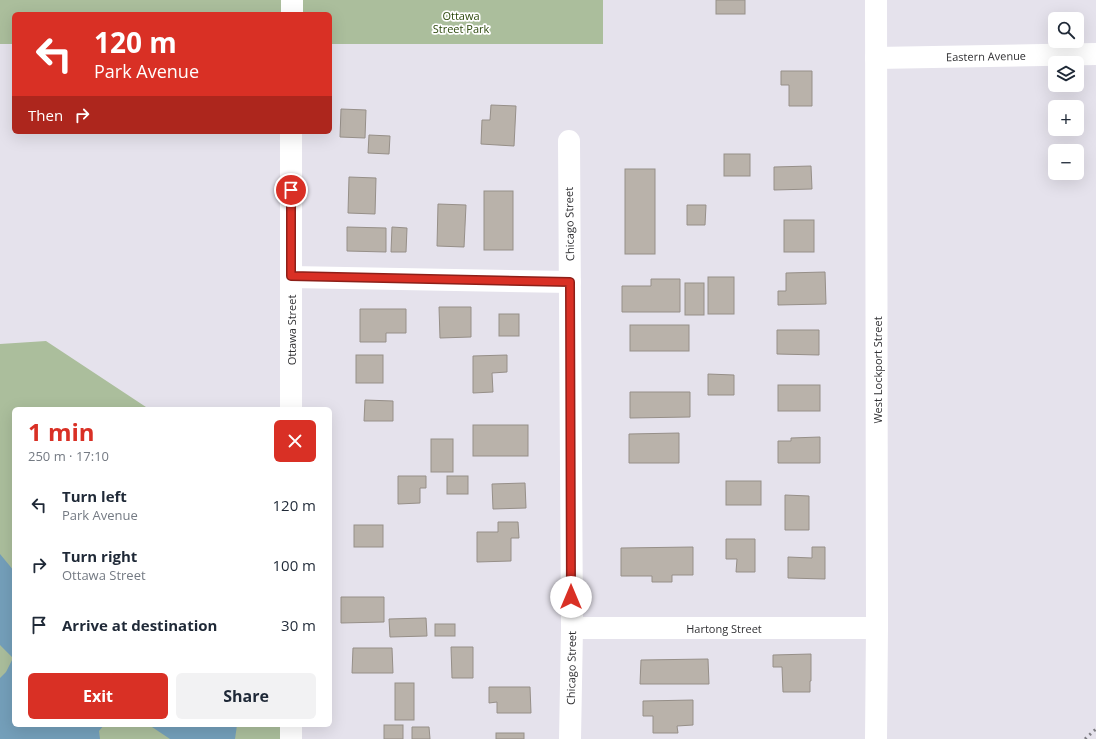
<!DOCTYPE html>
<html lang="en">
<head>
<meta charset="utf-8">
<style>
	body { margin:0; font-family:"Open Sans",sans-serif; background:#f2f2f3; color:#1f2937; height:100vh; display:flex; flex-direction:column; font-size:15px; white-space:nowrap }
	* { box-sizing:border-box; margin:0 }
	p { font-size:13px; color:#747a83 }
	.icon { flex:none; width:22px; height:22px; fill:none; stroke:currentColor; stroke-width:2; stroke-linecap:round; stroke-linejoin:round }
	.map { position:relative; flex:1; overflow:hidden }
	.panel { position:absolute; left:12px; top:407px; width:320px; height:320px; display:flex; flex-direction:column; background:#fff; border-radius:6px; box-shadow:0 4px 16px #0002 }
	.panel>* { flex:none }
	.top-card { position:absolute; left:12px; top:12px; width:320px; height:122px; border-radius:6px; box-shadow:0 4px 16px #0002; background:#d93025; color:#fff; overflow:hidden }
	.buttons { position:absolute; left:1048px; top:12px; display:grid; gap:8px }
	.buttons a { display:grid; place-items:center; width:36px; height:36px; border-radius:6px; background:#fff; box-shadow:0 4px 16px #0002; font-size:20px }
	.pin { position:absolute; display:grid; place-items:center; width:34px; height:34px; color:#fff; margin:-17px; border:2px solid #fff; border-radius:50%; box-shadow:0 1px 4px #0007 }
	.me { position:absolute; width:44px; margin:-22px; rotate:0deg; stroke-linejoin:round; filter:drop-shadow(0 0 3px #0008) }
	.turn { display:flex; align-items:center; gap:14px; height:84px; padding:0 16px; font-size:18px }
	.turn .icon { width:52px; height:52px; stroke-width:2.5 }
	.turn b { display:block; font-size:28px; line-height:34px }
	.then { display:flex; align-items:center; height:38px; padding:0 16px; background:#0003; gap:8px; font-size:15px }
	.round { display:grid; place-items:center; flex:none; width:42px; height:42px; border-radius:6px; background:#f2f2f3 }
	.overview { display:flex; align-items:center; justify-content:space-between; height:68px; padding:0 16px }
	h1 { font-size:24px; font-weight:700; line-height:30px; color:#d93025 }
	.action { display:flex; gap:8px; margin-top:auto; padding:8px 16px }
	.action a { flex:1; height:46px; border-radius:6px; background:#d93025; color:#fff; font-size:16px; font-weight:700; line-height:46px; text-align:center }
	.action a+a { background:#f2f2f3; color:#1f2937 }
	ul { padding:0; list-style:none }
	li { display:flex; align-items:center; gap:12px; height:60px; padding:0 16px }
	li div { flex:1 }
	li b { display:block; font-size:15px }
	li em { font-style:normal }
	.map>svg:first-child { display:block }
	.green { fill:#abbe9c }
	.water { fill:#749fba }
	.building { fill:#b9b2aa; stroke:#968f88 }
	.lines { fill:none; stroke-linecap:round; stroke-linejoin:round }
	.street { stroke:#fff; stroke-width:22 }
	.secondary { stroke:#fff; stroke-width:22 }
	.rail { stroke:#7d7c82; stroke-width:3; stroke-dasharray:2 4; stroke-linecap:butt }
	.route-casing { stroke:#8d1f18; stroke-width:10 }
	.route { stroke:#d93025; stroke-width:7 }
	.labels { text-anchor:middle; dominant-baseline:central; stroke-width:3.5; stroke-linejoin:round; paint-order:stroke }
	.park-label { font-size:11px; fill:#2d490d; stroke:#fff }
	.street-label { font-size:11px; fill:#303033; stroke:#fff }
</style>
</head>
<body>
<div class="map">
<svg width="1096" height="739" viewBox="0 0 1096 739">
	<rect width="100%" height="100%" fill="#e5e2ec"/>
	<!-- green -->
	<g class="green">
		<path d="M0,0H603V44H330V14H14V44H0Z"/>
		<path d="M46,341L149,409H14V725H291V739H0V344Z"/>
	</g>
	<!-- water -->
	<g class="water">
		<path d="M0,554L14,571V725H104L99,731L100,739H0V678L6,672L13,658L0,645Z"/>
		<path d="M149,725H237L235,739H170Z"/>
	</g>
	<!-- building -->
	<g class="building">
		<rect x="716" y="0" width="29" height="14"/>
		<path d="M781,71H812V106H789V85H781Z"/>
		<path d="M491,105L516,106L514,146L481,144L482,120H490Z"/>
		<path d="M341,109L366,110L365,138L340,137Z"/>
		<path d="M369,135L390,136L389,154L368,153Z"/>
		<rect x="724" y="154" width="26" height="22"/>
		<path d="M811,166L812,189L774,190V167Z"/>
		<rect x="625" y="169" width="30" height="85"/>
		<path d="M349,177L376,178L375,214L348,213Z"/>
		<rect x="484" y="191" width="29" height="59"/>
		<path d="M438,204L466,205L464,247L437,246Z"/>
		<path d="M687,205H706L705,225H687Z"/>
		<rect x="784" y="220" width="30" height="32"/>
		<path d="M347,227L386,228V252L347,251Z"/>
		<path d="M392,227L407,228L406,252H391Z"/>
		<path d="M825,272L826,304L778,305V291H786V273Z"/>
		<rect x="708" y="277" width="26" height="37"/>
		<path d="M651,279H680V312H622V286H651Z"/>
		<rect x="685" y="283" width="19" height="32"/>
		<path d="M439,307H471V337L440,338Z"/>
		<path d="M360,309H406V333H386V342H360Z"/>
		<rect x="499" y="314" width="20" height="22"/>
		<rect x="630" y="325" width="59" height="26"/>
		<path d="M777,330H819V355L777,354Z"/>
		<rect x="356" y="355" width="27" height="28"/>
		<path d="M507,355V372L492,373L493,392L473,393V356Z"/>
		<path d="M708,374L734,375V395H708Z"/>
		<rect x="778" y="385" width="42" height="26"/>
		<path d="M630,392H690V417L630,418Z"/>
		<path d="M365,400L393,401V421H364Z"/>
		<rect x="473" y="425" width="55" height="31"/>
		<path d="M679,433V463H629V434Z"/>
		<path d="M820,437V463H778V441H791V438Z"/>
		<rect x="431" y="439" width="22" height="33"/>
		<path d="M398,476H426V488H420V503L398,504Z"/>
		<rect x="447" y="476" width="21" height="18"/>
		<rect x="726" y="481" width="35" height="24"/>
		<path d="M525,483L526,508L493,509L492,484Z"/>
		<path d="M785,495L809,496V530H785Z"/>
		<path d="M498,522H518L519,538H511V561L477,562V532H498Z"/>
		<rect x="354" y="525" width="29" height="22"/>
		<path d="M726,539H755V572H736L737,559H726Z"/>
		<path d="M693,547V575H672V582H652V576H621V548Z"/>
		<path d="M812,547H825V579L788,578V557L812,558Z"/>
		<path d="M341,597H384V622L341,623Z"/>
		<path d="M426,618L427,636L390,637L389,619Z"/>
		<rect x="435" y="624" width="20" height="12"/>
		<path d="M451,647H473V678H452Z"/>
		<path d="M353,648H392L393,673H352Z"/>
		<path d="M811,654V681H810V692H783L782,667H773V655Z"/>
		<path d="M708,659L709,684H640L641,660Z"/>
		<rect x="395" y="683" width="19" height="37"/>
		<path d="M489,687H530L531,713H497V702L489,703Z"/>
		<path d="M693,700V725L677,726L678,733H653V716H643V701Z"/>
		<rect x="384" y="725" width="19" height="14"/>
		<path d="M412,727H429L430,739H412Z"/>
		<rect x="496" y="733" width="28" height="6"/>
	</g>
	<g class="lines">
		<!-- street -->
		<g class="street">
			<path d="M292,14V0"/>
			<path d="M876,58L1096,54"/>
			<path d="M569,141L572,628L570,739"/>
			<path d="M291,277L570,282"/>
			<path d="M291,409V132"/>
			<path d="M572,628H877"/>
			<path d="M291,739V725"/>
		</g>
		<!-- secondary -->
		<path class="secondary" d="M876,739L877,628L876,0"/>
		<!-- rail -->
		<path class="rail" d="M1085,739L1096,729"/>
	</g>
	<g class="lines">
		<!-- route casing -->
		<g class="route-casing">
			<path id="route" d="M291,190V276L570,282L571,597"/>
		</g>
		<!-- route -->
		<use href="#route" class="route"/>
	</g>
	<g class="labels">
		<!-- park labels -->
		<g class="park-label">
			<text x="461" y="15">Ottawa<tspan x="461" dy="13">Street Park</tspan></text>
		</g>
		<!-- street labels -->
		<g class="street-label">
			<text transform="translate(986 56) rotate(-1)">Eastern Avenue</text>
			<text transform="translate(569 224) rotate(-91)">Chicago Street</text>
			<text transform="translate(291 330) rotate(-90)">Ottawa Street</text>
			<text transform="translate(877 370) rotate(-90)">West Lockport Street</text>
			<text x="724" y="628">Hartong Street</text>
			<text transform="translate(571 668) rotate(-89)">Chicago Street</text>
		</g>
	</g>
</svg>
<div class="buttons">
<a><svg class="icon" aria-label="search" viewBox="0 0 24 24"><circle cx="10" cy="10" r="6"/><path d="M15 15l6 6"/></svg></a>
<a><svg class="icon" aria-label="layers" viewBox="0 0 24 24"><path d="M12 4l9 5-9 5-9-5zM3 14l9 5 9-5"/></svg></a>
<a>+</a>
<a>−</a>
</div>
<div class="pin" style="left:291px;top:190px;background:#d93025"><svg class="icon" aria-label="arrive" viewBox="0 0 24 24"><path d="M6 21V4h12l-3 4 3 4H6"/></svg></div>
<svg class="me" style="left:571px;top:597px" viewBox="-20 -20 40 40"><circle r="19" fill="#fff"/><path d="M0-13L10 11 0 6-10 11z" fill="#d93025"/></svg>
<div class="top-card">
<div class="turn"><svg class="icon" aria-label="left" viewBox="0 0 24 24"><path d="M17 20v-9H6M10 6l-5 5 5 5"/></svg><div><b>120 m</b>Park Avenue</div></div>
<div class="then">Then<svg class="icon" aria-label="right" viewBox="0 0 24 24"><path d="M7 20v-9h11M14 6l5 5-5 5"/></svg></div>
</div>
<section class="panel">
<div class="overview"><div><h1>1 min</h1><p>250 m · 17:10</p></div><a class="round" style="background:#d93025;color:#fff"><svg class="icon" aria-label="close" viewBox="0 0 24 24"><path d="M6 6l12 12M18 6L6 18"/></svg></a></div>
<ul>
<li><svg class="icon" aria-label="left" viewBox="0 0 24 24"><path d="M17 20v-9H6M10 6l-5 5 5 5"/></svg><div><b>Turn left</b><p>Park Avenue</p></div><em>120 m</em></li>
<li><svg class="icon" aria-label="right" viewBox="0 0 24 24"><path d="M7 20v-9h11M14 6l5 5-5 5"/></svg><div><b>Turn right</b><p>Ottawa Street</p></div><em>100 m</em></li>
<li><svg class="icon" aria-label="arrive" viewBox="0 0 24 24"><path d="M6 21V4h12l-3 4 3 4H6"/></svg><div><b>Arrive at destination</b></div><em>30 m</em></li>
</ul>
<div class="action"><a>Exit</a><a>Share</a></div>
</section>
</div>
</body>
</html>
